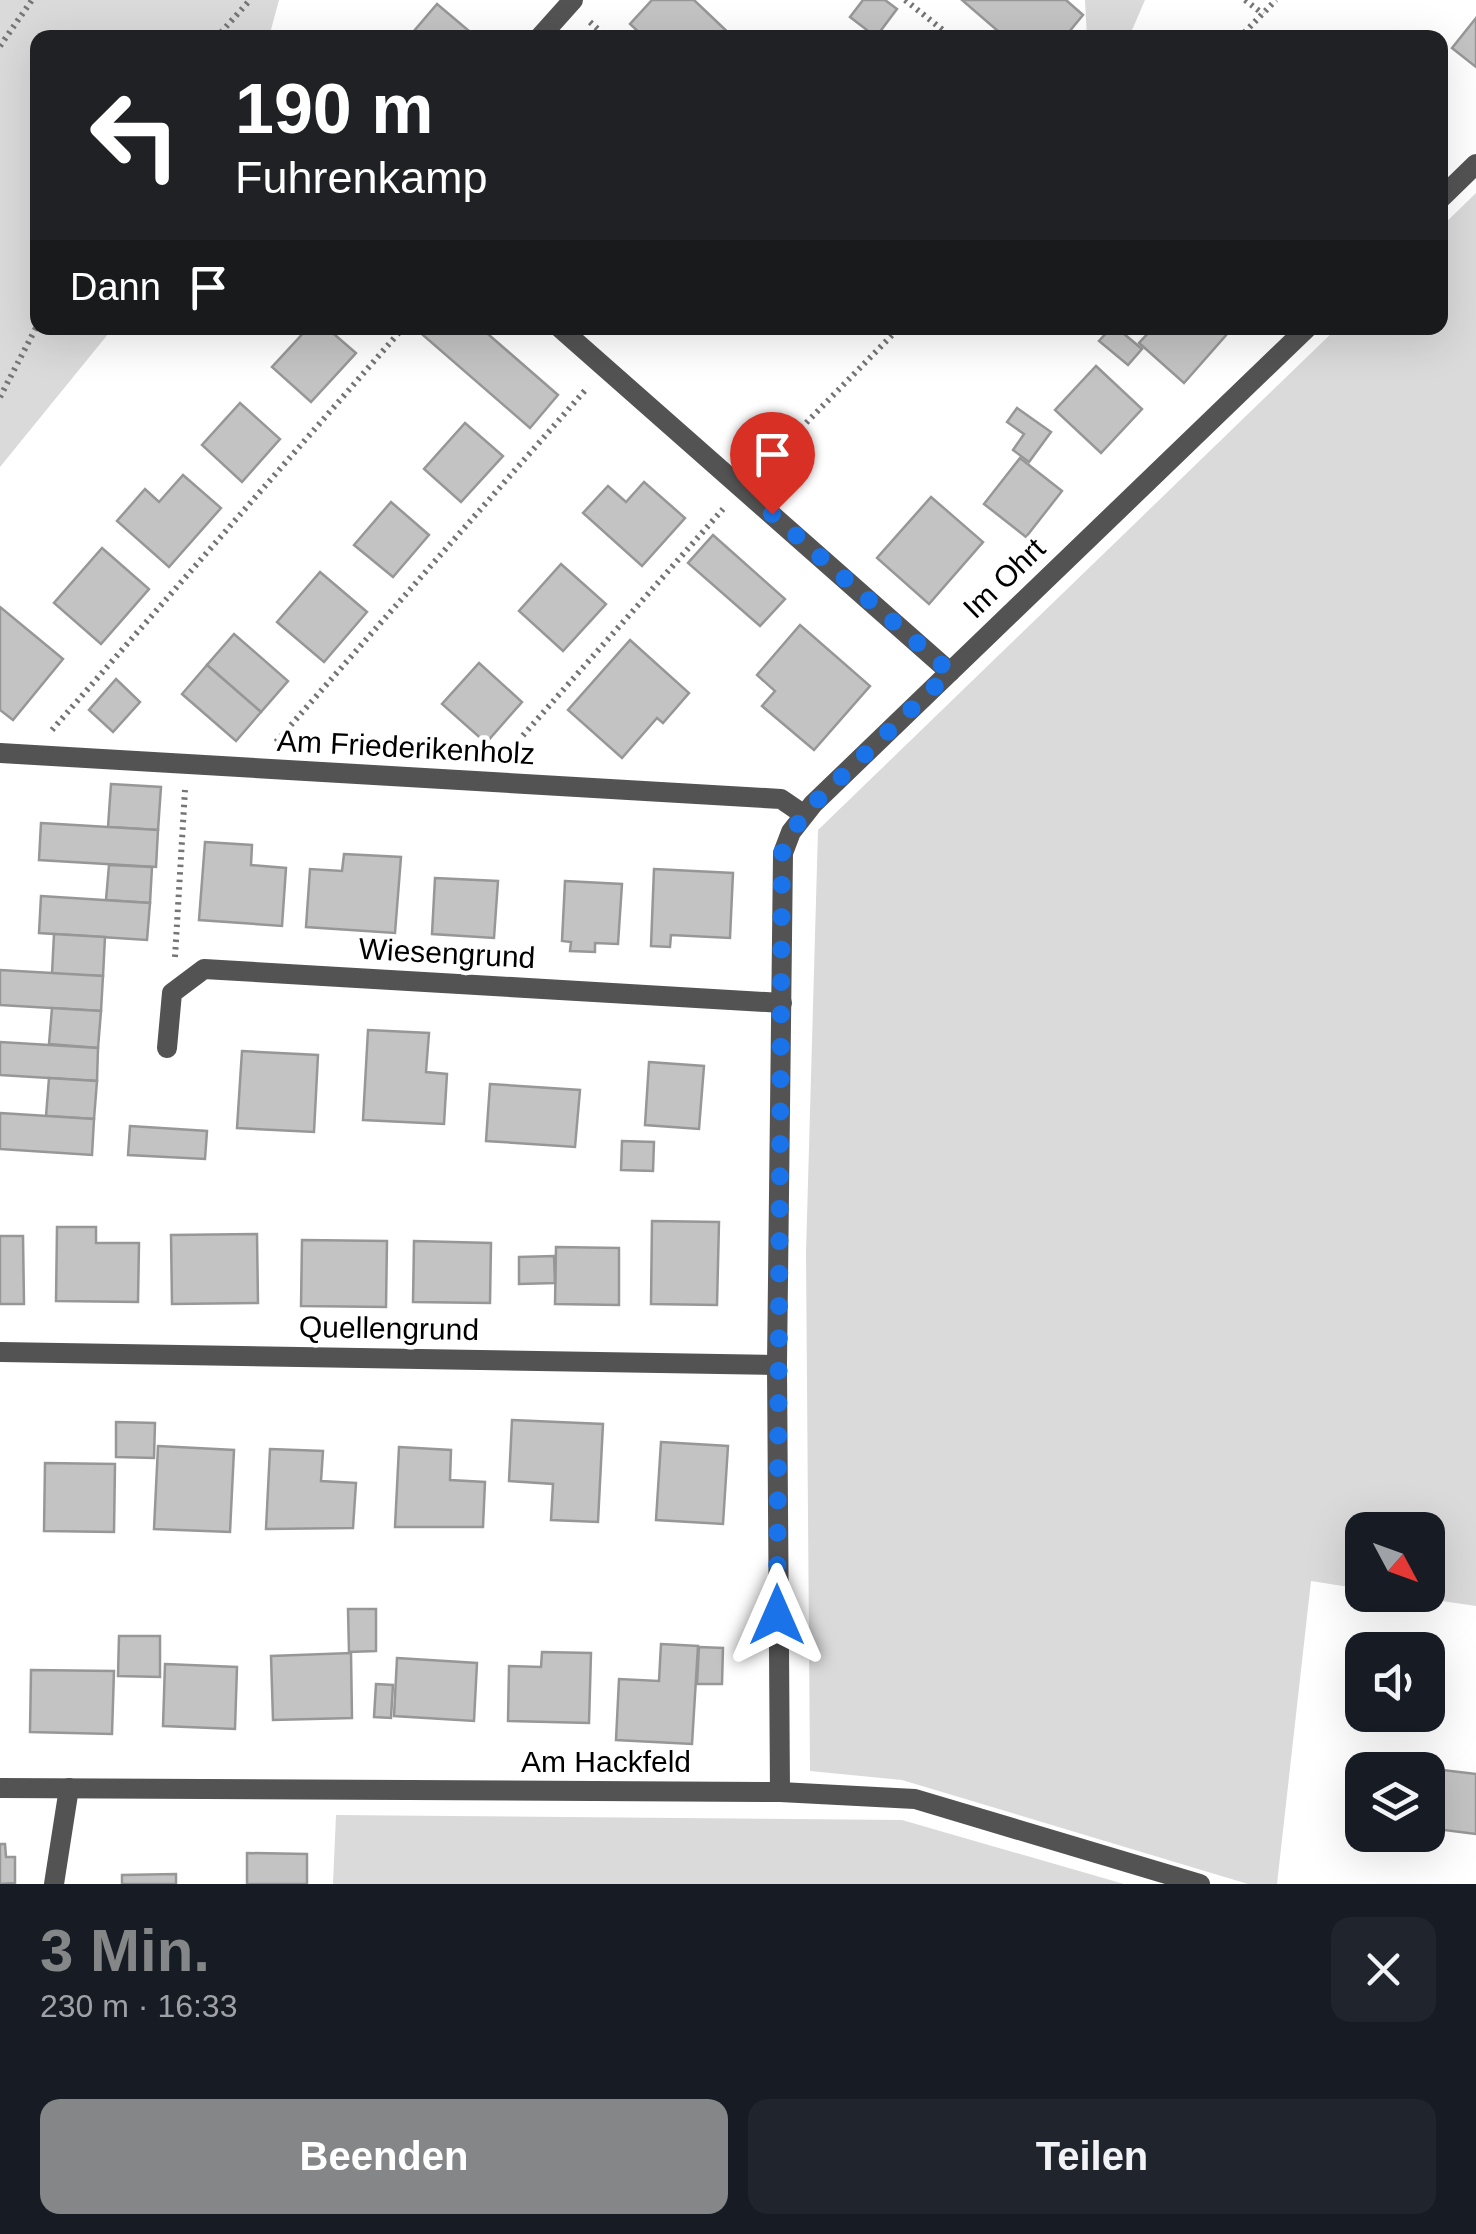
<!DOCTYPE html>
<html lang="de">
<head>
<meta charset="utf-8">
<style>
	body { margin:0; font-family:Arial,sans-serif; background:#20242c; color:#f1f3f6; height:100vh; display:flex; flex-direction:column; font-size:38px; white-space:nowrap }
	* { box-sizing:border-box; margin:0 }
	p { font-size:32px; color:#9ea1a6 }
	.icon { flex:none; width:55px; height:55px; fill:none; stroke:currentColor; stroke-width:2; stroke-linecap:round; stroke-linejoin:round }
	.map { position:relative; height:1884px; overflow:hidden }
	.drawer { display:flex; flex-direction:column; background:#171b24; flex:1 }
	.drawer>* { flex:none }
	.top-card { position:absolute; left:30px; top:30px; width:1418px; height:305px; border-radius:20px; box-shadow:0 10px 40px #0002; background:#202124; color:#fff; overflow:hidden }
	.needle { width:65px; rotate:131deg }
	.controls { position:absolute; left:1345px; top:1512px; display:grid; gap:20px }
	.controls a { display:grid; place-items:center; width:100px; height:100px; border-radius:20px; background:#171b24; box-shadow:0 10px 40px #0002; font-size:50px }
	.pin { position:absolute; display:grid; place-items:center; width:85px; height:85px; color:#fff; margin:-102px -42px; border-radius:50% 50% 50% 0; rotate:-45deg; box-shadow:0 0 10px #0007 }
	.pin .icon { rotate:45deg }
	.me { position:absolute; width:110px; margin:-55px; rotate:0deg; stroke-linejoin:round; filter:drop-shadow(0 0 8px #0008) }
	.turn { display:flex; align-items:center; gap:35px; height:210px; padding:0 40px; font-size:45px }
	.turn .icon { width:130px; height:130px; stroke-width:2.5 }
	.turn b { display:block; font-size:70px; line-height:85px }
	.then { display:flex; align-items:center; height:95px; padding:0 40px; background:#0003; gap:20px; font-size:38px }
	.round { display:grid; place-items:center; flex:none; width:105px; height:105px; border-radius:20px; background:#20242c }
	.summary { display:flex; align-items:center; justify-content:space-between; height:170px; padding:0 40px }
	h1 { font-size:60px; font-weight:800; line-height:75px; color:#858687 }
	.primary-button { display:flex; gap:20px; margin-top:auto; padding:20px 40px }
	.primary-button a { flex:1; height:115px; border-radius:20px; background:#858687; color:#fff; font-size:40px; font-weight:800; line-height:115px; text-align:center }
	.primary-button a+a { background:#20242c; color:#f1f3f6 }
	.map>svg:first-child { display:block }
	.green { fill:#dadada }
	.building { fill:#c3c3c3; stroke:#979797; stroke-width:2.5 }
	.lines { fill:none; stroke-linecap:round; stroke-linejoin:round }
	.path { stroke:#757575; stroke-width:6; stroke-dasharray:2.5 5; stroke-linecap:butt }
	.street { stroke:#535353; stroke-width:20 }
	.route { stroke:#1a73e8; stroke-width:18; stroke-dasharray:0 32.4 }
	.labels { text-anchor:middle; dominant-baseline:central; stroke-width:9; stroke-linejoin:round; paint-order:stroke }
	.street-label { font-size:30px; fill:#000; stroke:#fff }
</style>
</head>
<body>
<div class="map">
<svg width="1476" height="1884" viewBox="0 0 1476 1884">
	<rect width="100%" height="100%" fill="#fff"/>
	<!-- green -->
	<g class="green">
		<path d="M0,0H279L269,37L38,38V328H113L0,467Z"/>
		<path d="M1085,0H1145L1129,37L1087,38Z"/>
		<path d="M1476,193V1606L1401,1595H1428V1530H1362V1589L1311,1581L1277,1884H1248L902,1780L810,1771L806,1253L818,830L1337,328H1440V228Z"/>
		<path d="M336,1815L902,1820L1124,1884H333Z"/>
	</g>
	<!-- building -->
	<g class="building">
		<path d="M652,0H694L734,38H645L630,24Z"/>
		<path d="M863,0H885L897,9L876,37L850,17Z"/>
		<path d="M962,0H1066L1083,15L1064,38H1006Z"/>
		<path d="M437,4L475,36L474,38H408Z"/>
		<path d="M1476,18V67L1452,48Z"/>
		<path d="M308,328H327L356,353L311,402L272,367Z"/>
		<path d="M481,328L558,395L530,428L416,329Z"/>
		<path d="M1111,328H1117L1142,349L1128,365L1099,341Z"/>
		<path d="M1153,328H1221L1228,333L1184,383L1139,343Z"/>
		<path d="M1096,366L1142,409L1101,453L1055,410Z"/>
		<path d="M240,403L280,439L242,482L202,445Z"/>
		<path d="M1017,408L1051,432L1029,462L1013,450L1024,434L1007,422Z"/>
		<path d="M465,423L503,456L461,502L424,469Z"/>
		<path d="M1020,458L1062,491L1026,537L984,504Z"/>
		<path d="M183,475L221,508L169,567L117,521L145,489L159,502Z"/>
		<path d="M644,482L685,518L642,566L583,513L608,486L626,502Z"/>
		<path d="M931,497L983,542L929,604L877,558Z"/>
		<path d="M391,502L429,535L393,577L354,545Z"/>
		<path d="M713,535L785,599L760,626L688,563Z"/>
		<path d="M102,548L149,589L101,644L54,603Z"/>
		<path d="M561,564L606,604L563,651L519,611Z"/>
		<path d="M320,572L367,612L324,662L277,622Z"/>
		<path d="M0,607L63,659L13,720L0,710Z"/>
		<path d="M800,625L870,686L814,750L762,706L775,691L757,675Z"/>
		<path d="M234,634L288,681L261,712L207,665Z"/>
		<path d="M630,640L689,693L663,723L657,718L622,758L568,710Z"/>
		<path d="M479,663L522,702L486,743L442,704Z"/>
		<path d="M207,665L261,712L236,741L182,694Z"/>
		<path d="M116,679L140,702L113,732L89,710Z"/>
		<path d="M111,784L161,787L158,830L108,827Z"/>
		<path d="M41,823L158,830L156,867L39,860Z"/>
		<path d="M205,842L252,845L251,865L286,868L282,926L199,920Z"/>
		<path d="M344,854L401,857L395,933L306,927L310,869L342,871Z"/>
		<path d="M109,865L152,867L150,903L106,900Z"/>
		<path d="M654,869L733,873L730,938L671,935L670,947L651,946Z"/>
		<path d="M435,878L498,881L494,938L432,934Z"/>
		<path d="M565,881L622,884L618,944L595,943V952L570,951L571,942L562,941Z"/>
		<path d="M41,896L150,903L147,940L39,933Z"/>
		<path d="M54,934L105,937L103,976L52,974Z"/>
		<path d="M0,970L103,976L101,1011L0,1005Z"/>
		<path d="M52,1008L101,1011L98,1048L49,1044Z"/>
		<path d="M368,1030L429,1033L426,1072L447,1074L444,1124L363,1120Z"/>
		<path d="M0,1042L98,1048L97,1081L0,1075Z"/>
		<path d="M242,1051L318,1055L314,1132L237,1128Z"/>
		<path d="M649,1062L704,1066L699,1129L645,1125Z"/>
		<path d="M49,1078L97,1081L94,1119L46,1116Z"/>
		<path d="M490,1084L580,1090L575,1147L486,1141Z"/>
		<path d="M0,1113L94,1119L92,1155L0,1149Z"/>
		<path d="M130,1126L207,1131L205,1159L128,1155Z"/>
		<path d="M622,1141L654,1142L653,1171L621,1170Z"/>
		<path d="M652,1221L719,1222L717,1305L651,1304Z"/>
		<path d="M57,1227H96V1243H139L138,1302L56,1301Z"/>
		<path d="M257,1234L258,1303L172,1304L171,1235Z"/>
		<path d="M0,1236H23L24,1304H0Z"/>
		<path d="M302,1240L387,1241L386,1307L301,1306Z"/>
		<path d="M414,1241L491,1243L490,1303L413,1302Z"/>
		<path d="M556,1247L619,1248V1305L555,1304Z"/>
		<path d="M554,1256L555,1283L519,1284V1257Z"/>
		<path d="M512,1420L603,1424L598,1522L551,1520L553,1484L509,1481Z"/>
		<path d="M116,1422L155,1423L154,1458L116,1457Z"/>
		<path d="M661,1442L728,1446L723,1524L656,1520Z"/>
		<path d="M158,1446L234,1450L230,1532L154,1529Z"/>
		<path d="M399,1447L451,1450L450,1480L485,1482L483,1527H395Z"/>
		<path d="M270,1449L323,1451L321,1481L356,1483L353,1528L266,1529Z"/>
		<path d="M45,1463L115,1464L114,1532L44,1531Z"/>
		<path d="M348,1609H376V1651L349,1652Z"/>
		<path d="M119,1636H160V1677L118,1676Z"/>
		<path d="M661,1644L698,1646L692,1744L616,1740L619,1679L659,1681Z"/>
		<path d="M699,1647L723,1648L722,1684H697Z"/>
		<path d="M542,1652L591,1653L589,1723L508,1721L509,1666L541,1667Z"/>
		<path d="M351,1653L352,1718L273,1720L271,1656Z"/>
		<path d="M397,1658L477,1663L474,1721L394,1716Z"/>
		<path d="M165,1664L237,1667L235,1729L163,1726Z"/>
		<path d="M31,1670L114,1671L112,1734L30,1732Z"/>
		<path d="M376,1684L393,1685L391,1718L374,1717Z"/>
		<path d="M1401,1765L1476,1774V1834L1428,1828V1770H1401Z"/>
		<path d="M0,1844H5L6,1857H15V1883L0,1884Z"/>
		<path d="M247,1853L307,1854V1884H247Z"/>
		<path d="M176,1874V1884H122V1875Z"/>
	</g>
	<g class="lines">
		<!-- path -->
		<g class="path">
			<path d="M905,0L953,38"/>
			<path d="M1245,0L1263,14"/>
			<path d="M590,22L608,38"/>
			<path d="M216,38L250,0"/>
			<path d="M1239,38L1276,0"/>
			<path d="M0,46L32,0"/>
			<path d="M0,397L38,324"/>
			<path d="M759,471L899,328"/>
			<path d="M52,730L403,328"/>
			<path d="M276,742L588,387"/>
			<path d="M503,758L723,509"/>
			<path d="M175,957L185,790"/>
		</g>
		<!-- street -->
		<g class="street">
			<path d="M539,38L573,0"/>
			<path d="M1440,199L1476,164"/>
			<path d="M560,328L950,672"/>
			<path d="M0,753L781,799L803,814"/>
			<path d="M167,1048L172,993L204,969L782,1003"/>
			<path d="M0,1352L777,1365"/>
			<path d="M0,1788L780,1792L915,1799L1200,1884"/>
			<path d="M780,1792L777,1365L783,853L791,832L813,804L1307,328"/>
			<path d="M54,1884L69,1788"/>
		</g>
	</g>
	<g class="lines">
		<!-- route -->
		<path class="route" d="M772,514L950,672L803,814L782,853L777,1615"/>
	</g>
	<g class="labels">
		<!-- street labels -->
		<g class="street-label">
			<text transform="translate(1004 578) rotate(-44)">Im Ohrt</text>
			<text transform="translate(406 747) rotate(3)">Am Friederikenholz</text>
			<text transform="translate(447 953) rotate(3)">Wiesengrund</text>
			<text transform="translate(389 1328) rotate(1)">Quellengrund</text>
			<text x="606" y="1761">Am Hackfeld</text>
		</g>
	</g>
</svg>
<div class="controls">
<a><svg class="needle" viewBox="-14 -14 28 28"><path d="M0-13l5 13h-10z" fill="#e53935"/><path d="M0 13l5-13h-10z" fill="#9ea1a6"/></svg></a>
<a><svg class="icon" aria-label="sound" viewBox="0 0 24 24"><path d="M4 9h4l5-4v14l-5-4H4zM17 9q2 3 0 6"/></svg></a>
<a><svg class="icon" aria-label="layers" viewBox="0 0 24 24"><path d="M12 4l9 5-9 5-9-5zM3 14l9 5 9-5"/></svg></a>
</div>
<div class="pin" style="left:772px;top:514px;background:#d93025"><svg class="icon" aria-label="arrive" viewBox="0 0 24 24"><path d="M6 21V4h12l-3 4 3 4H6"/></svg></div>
<svg class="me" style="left:777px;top:1615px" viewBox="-20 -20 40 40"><path d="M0-17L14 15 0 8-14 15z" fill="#1a73e8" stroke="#fff" stroke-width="4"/></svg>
<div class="top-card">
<div class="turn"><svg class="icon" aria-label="left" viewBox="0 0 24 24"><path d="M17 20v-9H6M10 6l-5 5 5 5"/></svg><div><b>190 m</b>Fuhrenkamp</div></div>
<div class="then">Dann<svg class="icon" aria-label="arrive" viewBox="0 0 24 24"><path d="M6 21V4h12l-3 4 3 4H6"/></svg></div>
</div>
</div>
<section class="drawer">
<div class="summary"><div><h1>3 Min.</h1><p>230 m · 16:33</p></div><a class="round"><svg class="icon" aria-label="close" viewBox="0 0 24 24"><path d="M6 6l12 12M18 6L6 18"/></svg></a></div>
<div class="primary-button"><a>Beenden</a><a>Teilen</a></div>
</section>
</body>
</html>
